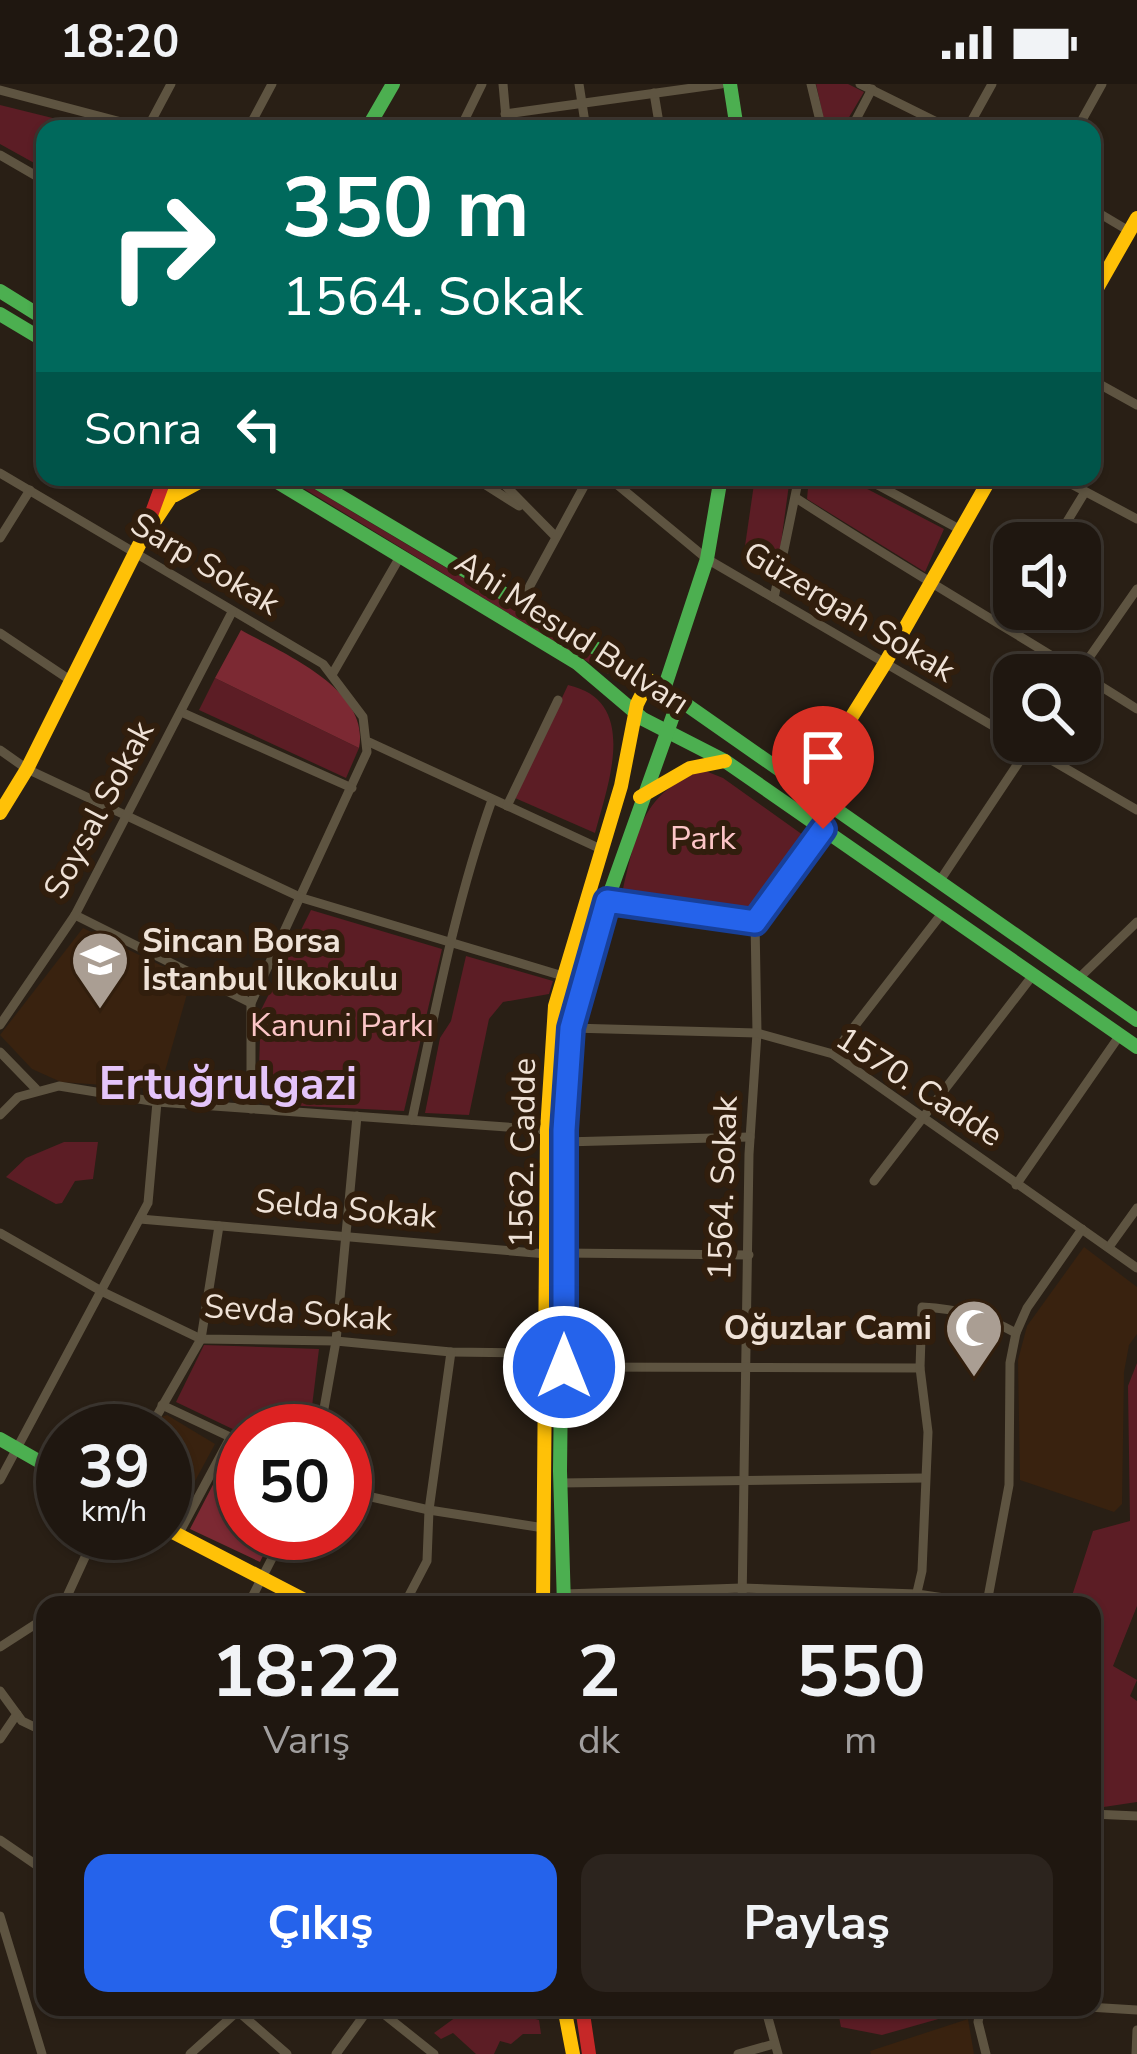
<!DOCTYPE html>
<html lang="tr">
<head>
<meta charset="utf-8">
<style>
	body { margin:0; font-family:"Nunito Sans",sans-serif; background:#2c241e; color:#f1f3f6; height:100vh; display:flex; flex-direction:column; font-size:45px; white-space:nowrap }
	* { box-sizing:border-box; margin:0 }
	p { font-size:39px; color:#a19f9f }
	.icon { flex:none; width:66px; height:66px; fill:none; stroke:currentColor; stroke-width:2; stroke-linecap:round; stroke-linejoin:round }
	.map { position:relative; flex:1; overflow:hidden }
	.sheet { position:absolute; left:36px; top:1512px; width:1065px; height:420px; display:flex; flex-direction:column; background:#1f1710; border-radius:24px; box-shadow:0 3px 9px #0004,0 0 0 3px #3c3630 }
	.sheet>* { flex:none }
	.banner { position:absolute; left:36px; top:36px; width:1065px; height:366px; border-radius:24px; box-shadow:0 3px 9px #0004,0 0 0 3px #3c3630; background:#00695c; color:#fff; overflow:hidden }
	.fabs { position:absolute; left:993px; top:438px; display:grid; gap:24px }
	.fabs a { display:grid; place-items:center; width:108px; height:108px; border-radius:24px; background:#1f1710; box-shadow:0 3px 9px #0004,0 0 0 3px #3c3630; font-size:60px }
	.speed { position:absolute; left:36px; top:1320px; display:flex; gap:24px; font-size:60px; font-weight:700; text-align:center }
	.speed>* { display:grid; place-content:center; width:156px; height:156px; border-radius:50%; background:#1f1710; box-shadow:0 3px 9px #0004,0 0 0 3px #3c3630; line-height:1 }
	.speed small { font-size:30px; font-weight:400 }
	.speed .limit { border:18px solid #d22; background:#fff; color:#111 }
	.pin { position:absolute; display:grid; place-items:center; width:102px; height:102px; color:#fff; margin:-123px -51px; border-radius:50% 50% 50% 0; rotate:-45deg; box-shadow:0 0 12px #0007 }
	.pin .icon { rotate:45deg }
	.me { position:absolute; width:132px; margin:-66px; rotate:0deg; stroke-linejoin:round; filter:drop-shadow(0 0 9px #0008) }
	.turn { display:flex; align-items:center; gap:42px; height:252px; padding:0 48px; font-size:54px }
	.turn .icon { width:156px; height:156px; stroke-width:2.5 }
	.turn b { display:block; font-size:84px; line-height:102px }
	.then { display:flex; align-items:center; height:114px; padding:0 48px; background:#0003; gap:24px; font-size:45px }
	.eta { display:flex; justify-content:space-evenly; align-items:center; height:204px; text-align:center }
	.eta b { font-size:72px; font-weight:700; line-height:84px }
	.primary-button { display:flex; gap:24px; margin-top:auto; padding:24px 48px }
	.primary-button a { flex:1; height:138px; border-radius:24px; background:#2563eb; color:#fff; font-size:48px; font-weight:700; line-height:138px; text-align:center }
	.primary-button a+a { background:#2c241e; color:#f1f3f6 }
	.status { display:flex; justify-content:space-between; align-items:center; height:84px; padding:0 60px; background:#1f1710; direction:ltr }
	.status svg { height:33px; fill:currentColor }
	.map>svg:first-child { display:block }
	.built { fill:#39220f }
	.green { fill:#5c1d25 }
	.forest { fill:#7c2933 }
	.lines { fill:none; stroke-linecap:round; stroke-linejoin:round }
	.street { stroke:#5e5441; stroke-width:9 }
	.fast { stroke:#4caf50; stroke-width:14 }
	.slow { stroke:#ffc107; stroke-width:14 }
	.jam { stroke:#c62828; stroke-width:14 }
	.route-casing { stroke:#184099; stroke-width:30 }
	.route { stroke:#2563eb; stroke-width:21 }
	.labels { text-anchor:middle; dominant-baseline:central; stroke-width:12; stroke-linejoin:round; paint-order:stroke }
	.street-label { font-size:33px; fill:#efe2d7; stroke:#311e0d }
	.park-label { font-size:33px; fill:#fcc5c7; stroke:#311e0d }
	.poi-label { font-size:33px; font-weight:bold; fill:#efe2d7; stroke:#311e0d; text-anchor:start }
	.district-label { font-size:45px; font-weight:bold; fill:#e4c4fa; stroke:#311e0d }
</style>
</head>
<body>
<div class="status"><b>18:20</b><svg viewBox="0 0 49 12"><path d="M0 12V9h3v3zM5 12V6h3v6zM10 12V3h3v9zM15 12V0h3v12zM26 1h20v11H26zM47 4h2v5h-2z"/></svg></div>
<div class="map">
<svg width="1137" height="1970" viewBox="0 0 1137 1970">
	<rect width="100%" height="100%" fill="#291f15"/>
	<!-- built -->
	<g class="built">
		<path d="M83,844L177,889L189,903L160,1005L61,998L32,985L0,951Z"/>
		<path d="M1084,1163L1137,1203V1250L1129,1261L1124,1288L1122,1420L1114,1428L1020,1396L1018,1276L1027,1242Z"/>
		<path d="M167,1331L215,1360L174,1436L169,1437L165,1435V1347H153L161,1333Z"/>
		<path d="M968,1935L974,1970H871L870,1967Z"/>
	</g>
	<!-- green -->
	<g class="green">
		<path d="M816,0H848L864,8L842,45H826Z"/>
		<path d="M0,21L97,45H45V85L0,60Z"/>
		<path d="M285,393H294L612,583L608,590Z"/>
		<path d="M755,393H790L779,474L744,469Z"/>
		<path d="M809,393H853L852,397L944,445L925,488L807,415Z"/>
		<path d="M215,594L359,664L346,694L199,626Z"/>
		<path d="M568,601C640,617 608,700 595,749L515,714Z"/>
		<path d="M703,686L723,694L803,751L757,820L750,825L623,805C637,747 642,709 703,686Z"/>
		<path d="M311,826L442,865L404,1027L263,1020L258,1012L261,926Z"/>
		<path d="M466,872L553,897L549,910L503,918L489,935L469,1031L425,1029L440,954L451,937Z"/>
		<path d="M64,1058H98L93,1095L75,1097L62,1119L56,1120L6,1093L26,1074Z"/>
		<path d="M204,1261L319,1265L309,1347L243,1350L176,1318Z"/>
		<path d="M1137,1279V1522L1113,1582L1137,1596L1130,1612L1137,1617V1718L1097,1724L1092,1723V1521H1069L1093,1447L1130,1437L1128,1302Z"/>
		<path d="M837,1923H968L963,1928L882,1951L841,1943Z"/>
		<path d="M501,1925L539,1936L541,1950H523L511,1960L500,1957L494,1970H476L453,1949L441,1955L434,1949L456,1933Z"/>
	</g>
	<!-- forest -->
	<g class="forest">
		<path d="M241,546C282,569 371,605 359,664L215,594Z"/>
		<path d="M232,1364L243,1369V1449H274L260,1478L190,1445Z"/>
	</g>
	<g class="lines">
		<!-- street -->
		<g class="street">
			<path d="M503,0L507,45"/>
			<path d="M579,0L586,45"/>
			<path d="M811,0L822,45"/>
			<path d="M860,0L951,45"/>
			<path d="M0,6L148,45"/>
			<path d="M654,9L660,45"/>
			<path d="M505,30L721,0"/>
			<path d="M147,45L171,0"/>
			<path d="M248,45L272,0"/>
			<path d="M460,45L482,0"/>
			<path d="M851,45L872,5"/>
			<path d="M967,45L992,0"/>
			<path d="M1077,45L1102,0"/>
			<path d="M0,71L45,97"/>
			<path d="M1092,125L1129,147"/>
			<path d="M1092,296L1137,321"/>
			<path d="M0,389L323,580L363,633L367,668L251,919V1025"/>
			<path d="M473,393L519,422"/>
			<path d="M497,393L555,452"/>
			<path d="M608,393L707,475L1137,726"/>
			<path d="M863,393L961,446"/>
			<path d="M1058,393L1137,435"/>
			<path d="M796,414C908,487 1024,553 1137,625"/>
			<path d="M0,454L30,406"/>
			<path d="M1054,459L1085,408"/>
			<path d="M774,514L799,393"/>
			<path d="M520,520L589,393"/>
			<path d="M1005,541L1015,525"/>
			<path d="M0,549L70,596"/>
			<path d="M333,589L401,471"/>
			<path d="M1077,591L1137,505"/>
			<path d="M181,628L352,704"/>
			<path d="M369,658L603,766"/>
			<path d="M0,666L27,685L302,814L563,892"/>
			<path d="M507,722L558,616"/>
			<path d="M939,798L1033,657"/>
			<path d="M607,817L755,838L757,949L749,1070L742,1521"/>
			<path d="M75,831L251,919"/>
			<path d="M755,838L823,745"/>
			<path d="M1078,895L1137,838"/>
			<path d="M0,941L75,831L232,528"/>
			<path d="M571,944L757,949L833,970L1137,1184"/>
			<path d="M0,968L36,1005"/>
			<path d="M833,970L943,828"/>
			<path d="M0,1031L18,1013L59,1002L157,1018L547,1046"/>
			<path d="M412,1036C435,928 455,820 492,716"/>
			<path d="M564,1058L750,1053"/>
			<path d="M874,1097L1033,891"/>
			<path d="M1016,1101L1120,951"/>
			<path d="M140,1135L547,1170"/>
			<path d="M0,1149L103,1208L201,1255L336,1257L451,1268L544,1269"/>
			<path d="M1109,1163L1137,1124"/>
			<path d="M564,1169L749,1171"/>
			<path d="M564,1283L920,1284"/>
			<path d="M162,1321L243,1359"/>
			<path d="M148,1347L201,1255L219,1142"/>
			<path d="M320,1347L336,1257L357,1032"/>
			<path d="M0,1396L148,1119L157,1018"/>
			<path d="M560,1399L925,1394"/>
			<path d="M345,1407L429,1426L544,1444"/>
			<path d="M178,1451L230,1354"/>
			<path d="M564,1510L742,1504L917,1510L992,1521"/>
			<path d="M987,1519L1009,1401L1010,1279L1016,1249L1027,1224L1082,1145"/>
			<path d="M63,1521L96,1449"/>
			<path d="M248,1521L285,1449"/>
			<path d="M404,1521L427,1477L429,1426L451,1268"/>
			<path d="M914,1521L922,1487L928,1348L920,1284L922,1223C958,1225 985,1232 1016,1249"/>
			<path d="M0,1563L45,1534"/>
			<path d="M0,1607L22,1637L45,1648"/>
			<path d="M0,1655L17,1630"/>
			<path d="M1092,1730L1137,1732"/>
			<path d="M0,1756L45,1787"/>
			<path d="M0,1832L42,1970"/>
			<path d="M233,1923L287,1970"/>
			<path d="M375,1923L434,1970"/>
			<path d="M765,1923L778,1970"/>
			<path d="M981,1923L978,1938L986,1970"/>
			<path d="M1088,1923L1137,1926"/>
			<path d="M190,1970L238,1927"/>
			<path d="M336,1970L370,1923"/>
			<path d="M738,1970L774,1960"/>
			<path d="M1136,1970L1137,1946"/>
		</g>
		<!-- fast -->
		<g class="fast">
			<path d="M730,0L737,45"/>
			<path d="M367,45L393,0"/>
			<path d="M0,207L45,235"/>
			<path d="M0,230L45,257"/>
			<path d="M269,393L577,579L643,635L725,677L1137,963"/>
			<path d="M308,393L664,605L1137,936"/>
			<path d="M664,605L707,475L721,393"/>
			<path d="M0,1355L63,1391"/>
			<path d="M564,1521L560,1387L564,1045L571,944L607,817L679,615"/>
		</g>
		<!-- slow -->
		<g class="slow">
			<path d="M1092,213L1137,134"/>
			<path d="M175,411L199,398L220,393"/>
			<path d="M806,706L884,581L991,393"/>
			<path d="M640,713L690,684L725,677"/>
			<path d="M0,729L27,685L139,461L184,393"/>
			<path d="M165,1444L314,1521"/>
			<path d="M543,1521L547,1046L555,922L621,702L637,620L649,596"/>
			<path d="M564,1923L573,1970"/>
		</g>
		<!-- jam -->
		<g class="jam">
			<path d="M150,434L165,393"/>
			<path d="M582,1923L589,1970"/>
		</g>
	</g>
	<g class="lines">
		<!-- route casing -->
		<g class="route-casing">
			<path id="route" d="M564,1283V1046L571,944L607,817L755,838L823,745"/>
		</g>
		<!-- route -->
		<use href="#route" class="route"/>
	</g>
	<!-- icons -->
	<defs>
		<g id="school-pin" transform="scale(3)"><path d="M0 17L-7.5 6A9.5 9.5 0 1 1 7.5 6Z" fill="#aa9e93" stroke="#311e0d"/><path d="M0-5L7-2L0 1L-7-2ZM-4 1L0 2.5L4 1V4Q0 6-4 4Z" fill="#fff"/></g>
		<g id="mosque-pin" transform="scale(3)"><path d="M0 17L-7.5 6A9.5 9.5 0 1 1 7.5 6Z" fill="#aa9e93" stroke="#311e0d"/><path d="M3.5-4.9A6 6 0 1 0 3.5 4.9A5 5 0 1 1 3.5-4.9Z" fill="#fff"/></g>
	</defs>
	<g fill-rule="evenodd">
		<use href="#school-pin" x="100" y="876"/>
		<use href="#mosque-pin" x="974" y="1244"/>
	</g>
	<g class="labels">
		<!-- street labels -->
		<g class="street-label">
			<text transform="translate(205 480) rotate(31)">Sarp Sokak</text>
			<text transform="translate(849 528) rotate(31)">Güzergah Sokak</text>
			<text transform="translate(572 549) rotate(33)">Ahi Mesud Bulvarı</text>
			<text transform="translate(99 726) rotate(-62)">Soysal Sokak</text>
			<text transform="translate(919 1003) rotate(33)">1570. Cadde</text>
			<text transform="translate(523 1069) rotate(-89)">1562. Cadde</text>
			<text transform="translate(723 1104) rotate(-88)">1564. Sokak</text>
			<text transform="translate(346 1125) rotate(5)">Selda Sokak</text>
			<text transform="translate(298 1229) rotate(4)">Sevda Sokak</text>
		</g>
		<!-- park labels -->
		<g class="park-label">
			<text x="703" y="754">Park</text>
			<text x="342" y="941">Kanuni Parkı</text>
		</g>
		<!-- poi labels -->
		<g class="poi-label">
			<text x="142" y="857">Sincan Borsa<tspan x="142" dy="38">İstanbul İlkokulu</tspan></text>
			<text x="932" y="1244" text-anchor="end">Oğuzlar Cami</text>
		</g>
		<!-- district labels -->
		<g class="district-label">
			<text x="228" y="1000">Ertuğrulgazi</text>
		</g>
	</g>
</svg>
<div class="fabs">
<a><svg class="icon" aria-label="sound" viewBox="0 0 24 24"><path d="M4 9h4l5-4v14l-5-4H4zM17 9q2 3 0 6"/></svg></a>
<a><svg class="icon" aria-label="search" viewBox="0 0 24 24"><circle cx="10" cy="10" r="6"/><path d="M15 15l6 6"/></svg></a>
</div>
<div class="speed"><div>39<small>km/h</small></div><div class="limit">50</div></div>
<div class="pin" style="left:823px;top:745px;background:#d93025"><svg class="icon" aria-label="arrive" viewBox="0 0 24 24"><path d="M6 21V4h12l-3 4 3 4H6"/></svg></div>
<svg class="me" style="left:564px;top:1283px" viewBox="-20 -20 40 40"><circle r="17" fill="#2563eb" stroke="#fff" stroke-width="3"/><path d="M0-11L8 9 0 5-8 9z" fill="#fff"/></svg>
<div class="banner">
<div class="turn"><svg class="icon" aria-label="right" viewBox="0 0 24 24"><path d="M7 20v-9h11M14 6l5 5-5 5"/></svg><div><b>350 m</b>1564. Sokak</div></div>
<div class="then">Sonra<svg class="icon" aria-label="left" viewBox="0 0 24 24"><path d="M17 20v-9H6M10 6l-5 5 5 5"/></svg></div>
</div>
<section class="sheet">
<div class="eta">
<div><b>18:22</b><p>Varış</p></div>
<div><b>2</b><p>dk</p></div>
<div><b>550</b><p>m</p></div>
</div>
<div class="primary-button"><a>Çıkış</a><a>Paylaş</a></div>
</section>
</div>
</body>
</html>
